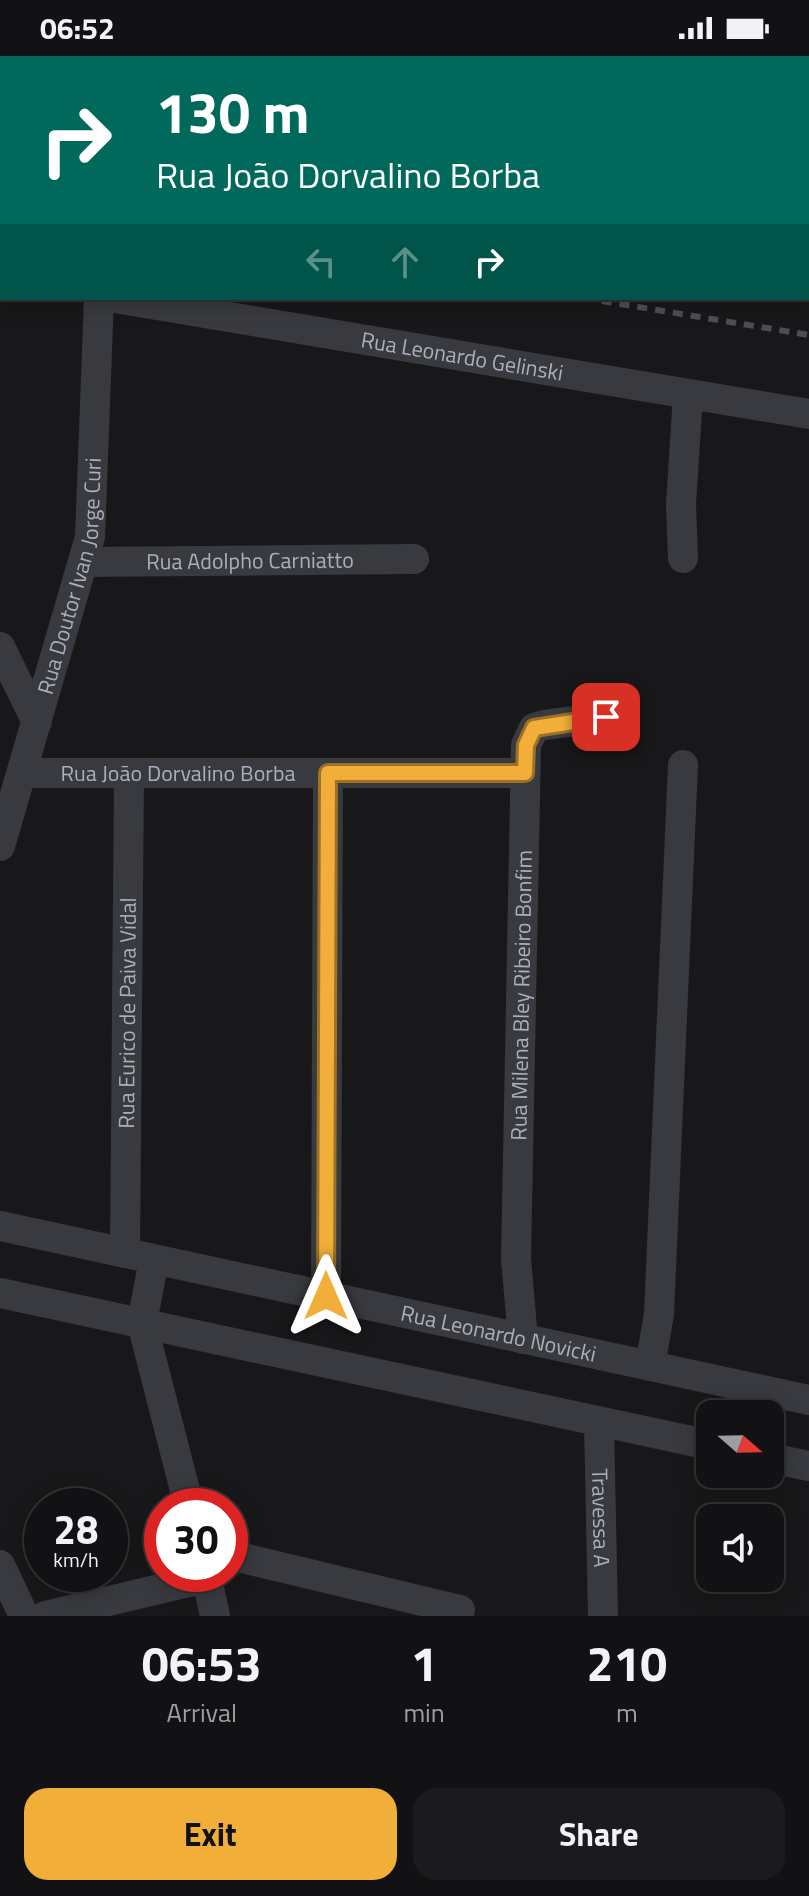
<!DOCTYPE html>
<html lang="en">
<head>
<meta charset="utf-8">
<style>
	body { margin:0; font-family:"Titillium Web",sans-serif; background:#1b1b1d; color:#f1f3f6; height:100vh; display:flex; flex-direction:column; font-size:30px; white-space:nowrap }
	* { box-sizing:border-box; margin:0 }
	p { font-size:26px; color:#9c9ea0 }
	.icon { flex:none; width:44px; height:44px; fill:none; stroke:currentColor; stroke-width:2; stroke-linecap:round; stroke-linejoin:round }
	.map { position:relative; height:1560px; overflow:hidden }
	.details { display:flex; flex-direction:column; background:#121214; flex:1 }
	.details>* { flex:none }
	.top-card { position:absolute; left:0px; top:0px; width:810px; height:244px; box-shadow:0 4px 20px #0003,0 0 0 2px #313234; background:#00695c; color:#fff; overflow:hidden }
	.needle { width:52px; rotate:110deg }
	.buttons { position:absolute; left:696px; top:1344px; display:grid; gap:16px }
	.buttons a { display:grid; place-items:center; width:88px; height:88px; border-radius:16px; background:#121214; box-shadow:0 4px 20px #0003,0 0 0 2px #313234; font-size:40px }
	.speed { position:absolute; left:24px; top:1432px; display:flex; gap:16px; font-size:40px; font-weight:700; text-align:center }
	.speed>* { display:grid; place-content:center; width:104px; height:104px; border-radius:50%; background:#121214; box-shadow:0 4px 20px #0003,0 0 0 2px #313234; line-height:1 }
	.speed small { font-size:20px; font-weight:400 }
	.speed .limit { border:12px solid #d22; background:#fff; color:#111 }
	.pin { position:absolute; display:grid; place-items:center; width:68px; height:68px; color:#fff; margin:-34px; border-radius:16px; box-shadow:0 4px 12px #0006 }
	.me { position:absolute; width:88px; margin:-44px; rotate:0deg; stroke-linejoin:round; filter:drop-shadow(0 0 6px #0008) }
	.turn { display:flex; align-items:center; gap:28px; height:168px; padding:0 24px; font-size:36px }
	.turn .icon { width:104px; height:104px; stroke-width:2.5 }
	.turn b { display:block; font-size:56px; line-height:68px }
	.lanes { display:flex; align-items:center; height:76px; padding:0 24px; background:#0003; justify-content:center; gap:40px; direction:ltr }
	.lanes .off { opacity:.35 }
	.eta { display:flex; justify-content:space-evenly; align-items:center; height:136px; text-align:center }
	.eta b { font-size:48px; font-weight:700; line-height:56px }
	.primary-button { display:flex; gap:16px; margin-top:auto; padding:16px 24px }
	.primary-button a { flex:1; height:92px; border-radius:24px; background:#f1af3a; color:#111; font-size:32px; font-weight:700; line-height:92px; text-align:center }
	.primary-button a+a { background:#1b1b1d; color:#f1f3f6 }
	.status { display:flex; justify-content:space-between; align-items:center; height:56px; padding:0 40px; background:#121214; direction:ltr }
	.status svg { height:22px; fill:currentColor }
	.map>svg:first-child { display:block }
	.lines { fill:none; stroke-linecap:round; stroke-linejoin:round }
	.street { stroke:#393a3f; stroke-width:30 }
	.rail { stroke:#4c4e54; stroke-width:6; stroke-dasharray:10 8; stroke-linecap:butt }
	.route-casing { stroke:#9d7226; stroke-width:20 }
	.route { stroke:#f1af3a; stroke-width:14 }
	.labels { text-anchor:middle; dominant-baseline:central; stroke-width:8; stroke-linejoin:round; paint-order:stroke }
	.street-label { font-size:22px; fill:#aaafba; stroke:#131315 }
</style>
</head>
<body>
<div class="status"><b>06:52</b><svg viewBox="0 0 49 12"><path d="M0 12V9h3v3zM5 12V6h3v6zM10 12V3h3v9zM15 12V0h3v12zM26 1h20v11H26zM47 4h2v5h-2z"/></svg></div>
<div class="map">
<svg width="809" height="1560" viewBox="0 0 809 1560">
	<rect width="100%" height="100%" fill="#18181a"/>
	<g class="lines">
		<!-- street -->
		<g class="street">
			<path d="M477,0V2"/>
			<path d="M134,2V0"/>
			<path d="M301,2V0"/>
			<path d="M694,2V0"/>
			<path d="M808,183H809"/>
			<path d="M0,223H2"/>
			<path id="s1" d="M115,242L809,358"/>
			<path d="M683,502L681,448L688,338"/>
			<path id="s2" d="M84,506L414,503"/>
			<path d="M0,591L37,666"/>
			<path id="s3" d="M22,717H525"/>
			<path id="s4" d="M0,790L90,481L99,242"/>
			<path id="s5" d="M0,1170L809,1344"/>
			<path id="s6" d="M125,1197L129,717"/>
			<path d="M154,1204L142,1267L189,1450"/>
			<path d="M0,1237L710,1389"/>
			<path d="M326,1240L328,717"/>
			<path id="s7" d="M523,1283L516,1203L526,689L534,672L544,669L606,661"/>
			<path d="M650,1310L659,1258L683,709"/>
			<path id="s8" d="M599,1366L603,1560"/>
			<path d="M770,1402L809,1410"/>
			<path d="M230,1499L460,1554"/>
			<path d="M0,1509L24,1560"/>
			<path d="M206,1518L215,1560"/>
			<path d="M45,1560L206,1522"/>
		</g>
		<!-- rail -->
		<g class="rail">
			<path d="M0,145L2,146"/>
			<path d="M584,242L809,279"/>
		</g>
	</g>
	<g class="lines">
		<!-- route casing -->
		<g class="route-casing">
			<path id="route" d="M326,1240L328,717H525L526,689L534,672L606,661"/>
		</g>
		<!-- route -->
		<use href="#route" class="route"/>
	</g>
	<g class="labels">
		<!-- street labels -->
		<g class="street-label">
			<text stroke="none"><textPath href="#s1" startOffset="352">Rua Leonardo Gelinski</textPath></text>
			<text stroke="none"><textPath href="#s2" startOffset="166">Rua Adolpho Carniatto</textPath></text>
			<text stroke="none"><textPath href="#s4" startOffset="280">Rua Doutor Ivan Jorge Curi</textPath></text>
			<text stroke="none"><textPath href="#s3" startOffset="156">Rua João Dorvalino Borba</textPath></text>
			<text stroke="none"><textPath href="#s7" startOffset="344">Rua Milena Bley Ribeiro Bonfim</textPath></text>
			<text stroke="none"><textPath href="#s6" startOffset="240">Rua Eurico de Paiva Vidal</textPath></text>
			<text stroke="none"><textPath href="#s5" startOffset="510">Rua Leonardo Novicki</textPath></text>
			<text stroke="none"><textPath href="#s8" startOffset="96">Travessa A</textPath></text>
		</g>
	</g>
</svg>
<div class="buttons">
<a><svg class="needle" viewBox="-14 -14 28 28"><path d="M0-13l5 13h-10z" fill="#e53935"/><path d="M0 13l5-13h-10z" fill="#9c9ea0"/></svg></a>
<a><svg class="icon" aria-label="sound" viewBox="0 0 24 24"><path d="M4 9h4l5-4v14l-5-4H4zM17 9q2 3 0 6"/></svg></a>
</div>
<div class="speed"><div>28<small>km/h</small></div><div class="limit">30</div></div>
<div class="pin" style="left:606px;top:661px;background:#d93025"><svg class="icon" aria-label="arrive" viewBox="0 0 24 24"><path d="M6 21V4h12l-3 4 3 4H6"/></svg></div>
<svg class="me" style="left:326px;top:1240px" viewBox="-20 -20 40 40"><path d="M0-17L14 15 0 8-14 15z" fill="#f1af3a" stroke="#fff" stroke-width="4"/></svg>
<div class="top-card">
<div class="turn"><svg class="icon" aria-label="right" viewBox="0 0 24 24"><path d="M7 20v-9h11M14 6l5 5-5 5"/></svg><div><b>130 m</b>Rua João Dorvalino Borba</div></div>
<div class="lanes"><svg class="icon off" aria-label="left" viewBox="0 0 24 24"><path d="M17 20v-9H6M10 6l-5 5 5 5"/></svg><svg class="icon off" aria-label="ahead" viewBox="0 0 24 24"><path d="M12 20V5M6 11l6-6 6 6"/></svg><svg class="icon" aria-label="right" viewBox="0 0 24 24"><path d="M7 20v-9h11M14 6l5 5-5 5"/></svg></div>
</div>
</div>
<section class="details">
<div class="eta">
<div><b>06:53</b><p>Arrival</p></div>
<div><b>1</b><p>min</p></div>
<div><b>210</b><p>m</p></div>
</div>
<div class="primary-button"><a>Exit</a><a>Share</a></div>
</section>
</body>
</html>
